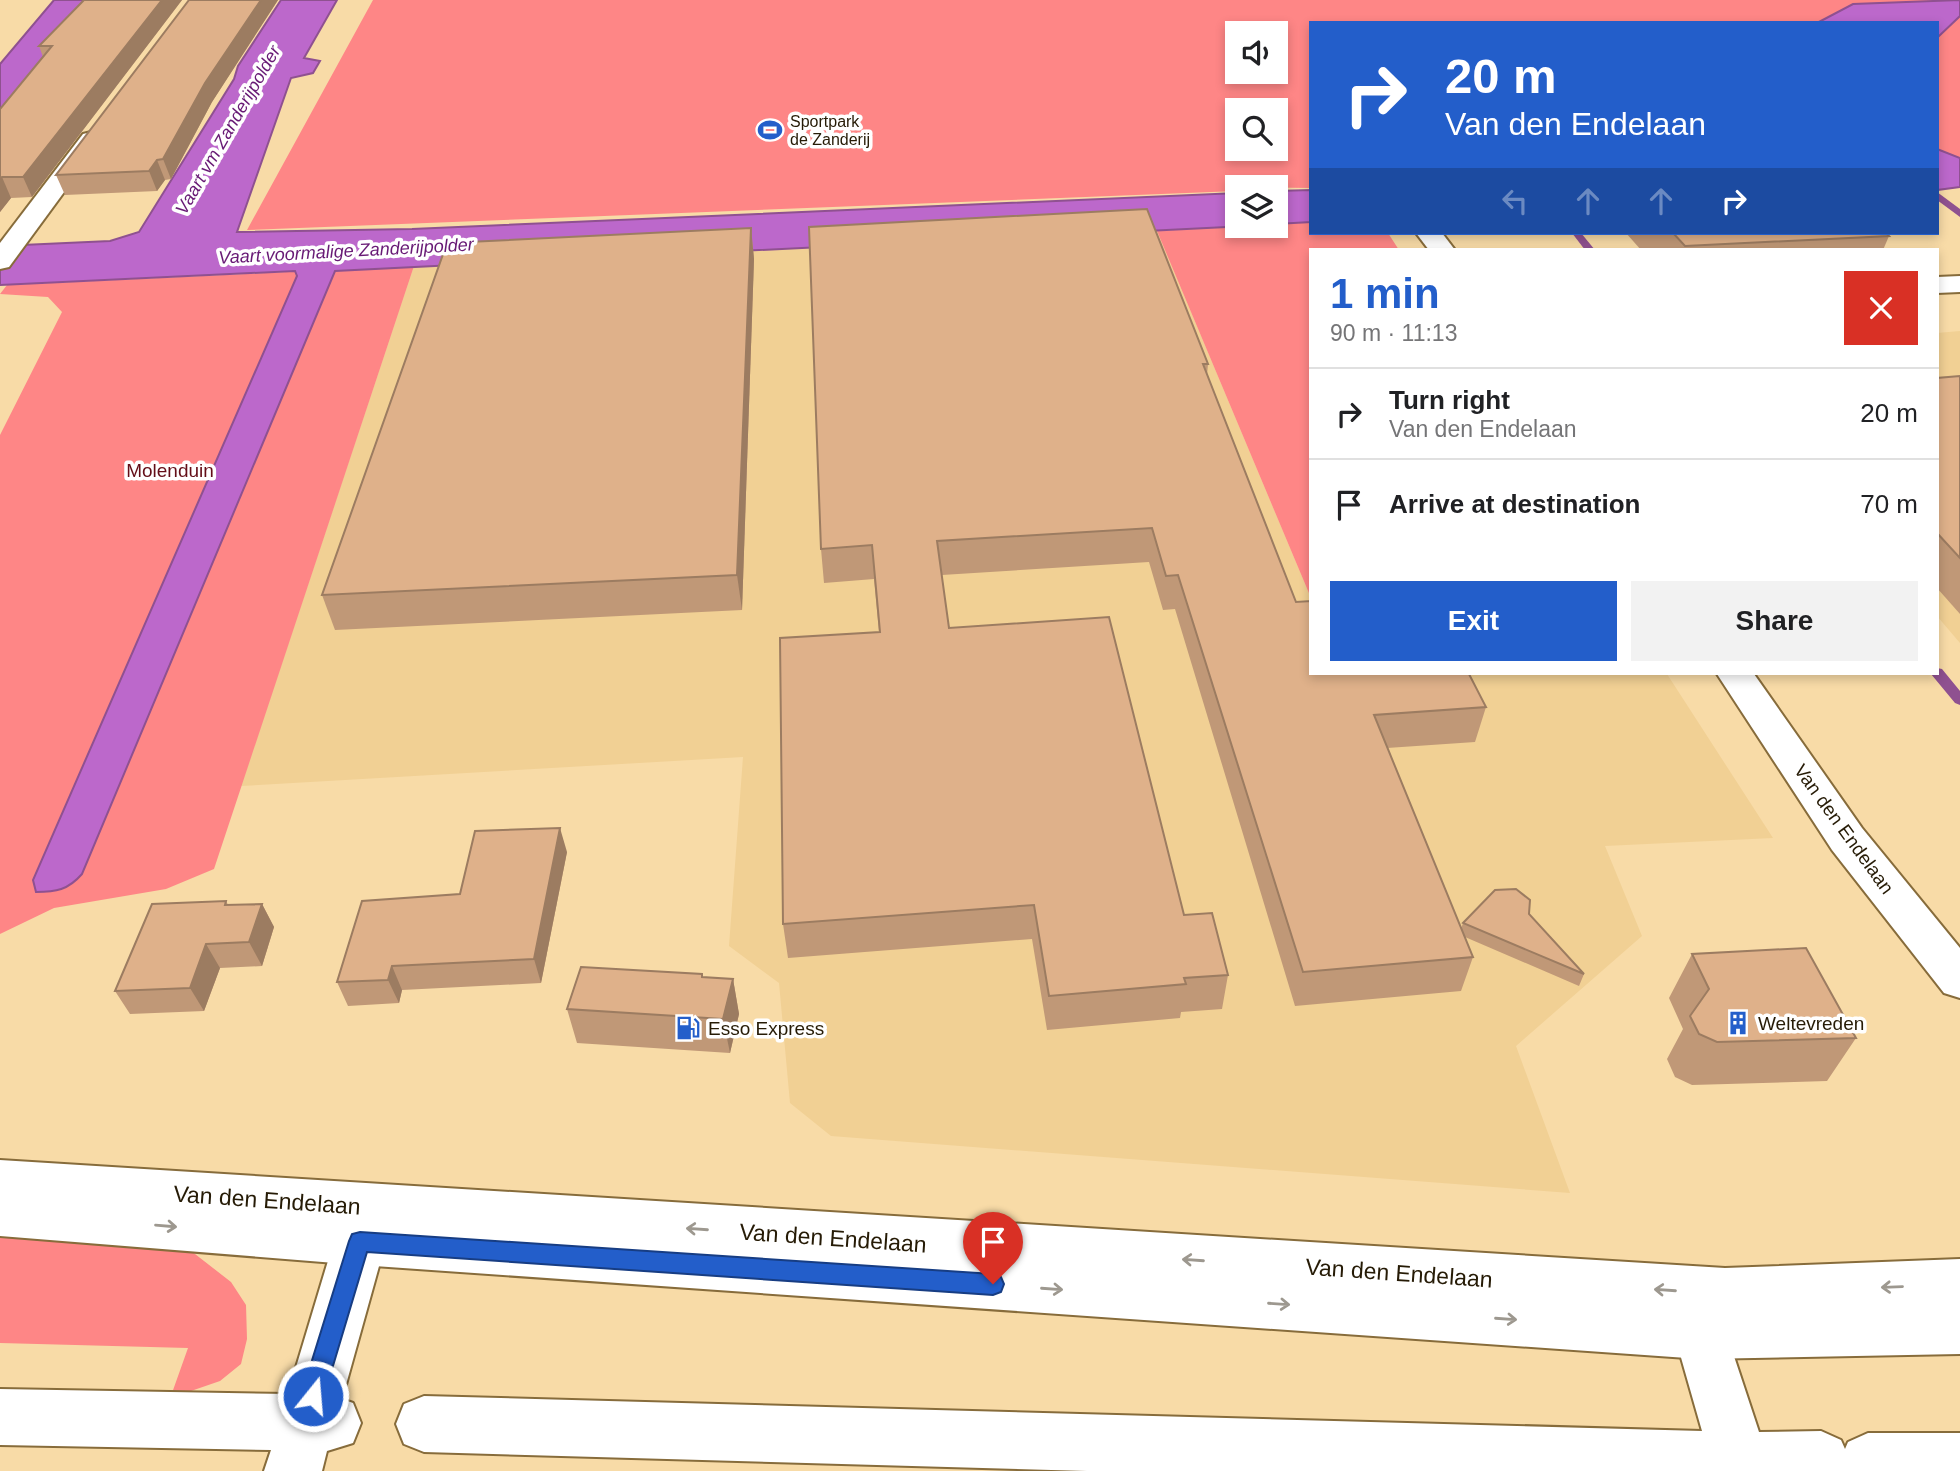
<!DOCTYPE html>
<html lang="en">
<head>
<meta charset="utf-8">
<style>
	body { margin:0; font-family:Arial,sans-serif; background:#f2f2f2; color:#202124; height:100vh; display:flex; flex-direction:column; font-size:26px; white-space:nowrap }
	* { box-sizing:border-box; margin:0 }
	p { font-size:23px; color:#757577 }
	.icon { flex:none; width:38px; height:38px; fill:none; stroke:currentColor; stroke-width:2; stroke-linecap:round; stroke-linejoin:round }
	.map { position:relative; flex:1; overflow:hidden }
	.drawer { position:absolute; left:1309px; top:248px; width:630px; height:427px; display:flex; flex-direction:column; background:#fff; border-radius:0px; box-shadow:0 4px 10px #0003 }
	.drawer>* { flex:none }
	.top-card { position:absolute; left:1309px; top:21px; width:630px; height:214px; border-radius:0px; box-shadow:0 4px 10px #0003; background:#235eca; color:#fff; overflow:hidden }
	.controls { position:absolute; left:1225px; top:21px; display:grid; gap:14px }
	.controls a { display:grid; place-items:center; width:63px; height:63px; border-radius:0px; background:#fff; box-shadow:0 4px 10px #0003; font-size:35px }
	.pin { position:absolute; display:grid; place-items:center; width:60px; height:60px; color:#fff; margin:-72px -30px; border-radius:50% 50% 50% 0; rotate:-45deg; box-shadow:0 0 7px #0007 }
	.pin .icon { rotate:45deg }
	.me { position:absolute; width:77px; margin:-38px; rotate:17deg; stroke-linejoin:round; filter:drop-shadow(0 0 5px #0008) }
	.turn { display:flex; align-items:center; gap:24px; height:147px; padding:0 21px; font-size:32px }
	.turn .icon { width:91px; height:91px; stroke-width:2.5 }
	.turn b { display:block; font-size:49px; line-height:60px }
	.lanes { display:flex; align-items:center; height:66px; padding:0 21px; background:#0003; justify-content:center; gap:35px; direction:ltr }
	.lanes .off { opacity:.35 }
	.round { display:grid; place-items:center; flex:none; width:74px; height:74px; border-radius:0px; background:#f2f2f2 }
	.summary { display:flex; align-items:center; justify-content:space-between; height:119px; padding:0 21px }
	h1 { font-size:42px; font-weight:600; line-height:52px; color:#235eca }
	.action { display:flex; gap:14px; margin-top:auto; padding:14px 21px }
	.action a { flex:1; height:80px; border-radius:0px; background:#235eca; color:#fff; font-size:28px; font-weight:600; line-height:80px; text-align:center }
	.action a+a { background:#f2f2f2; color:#202124 }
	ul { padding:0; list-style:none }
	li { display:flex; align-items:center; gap:21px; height:91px; padding:0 21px; border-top:2px solid #e0e0e0 }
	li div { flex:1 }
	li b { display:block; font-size:26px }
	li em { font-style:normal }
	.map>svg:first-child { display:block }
	.built { fill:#f1d094 }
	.green { fill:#fe8686; fill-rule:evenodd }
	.water { fill:#bc68cb; stroke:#8f5190; stroke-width:2 }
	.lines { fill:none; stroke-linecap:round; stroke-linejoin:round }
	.stream { fill:#8f5190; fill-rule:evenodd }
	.street-casing { stroke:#876c3b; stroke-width:4 }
	.secondary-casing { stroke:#876c3b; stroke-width:4 }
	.primary-casing { stroke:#876c3b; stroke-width:4 }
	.street { fill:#fff; fill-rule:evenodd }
	.secondary { fill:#fff; fill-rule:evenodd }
	.primary { fill:#fff; fill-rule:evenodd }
	.wall { fill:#c09877 }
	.shaded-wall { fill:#9c7c61 }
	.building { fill:#dfb18a; stroke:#9c7c61; stroke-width:2 }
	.oneway { stroke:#9d988f }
	.route { fill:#235eca; stroke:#173d83; stroke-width:2 }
	.labels { text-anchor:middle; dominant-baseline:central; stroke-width:7; stroke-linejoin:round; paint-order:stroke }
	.far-poi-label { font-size:16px; fill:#261b06; stroke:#fff; text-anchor:start }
	.far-water-label { font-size:18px; font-style:italic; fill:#681a75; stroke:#fff }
	.park-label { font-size:19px; fill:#640e18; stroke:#fff }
	.street-label { font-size:19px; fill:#261b06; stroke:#fff }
	.poi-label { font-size:19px; fill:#261b06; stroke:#fff; text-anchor:start }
	.near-street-label { font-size:23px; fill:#261b06; stroke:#fff }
</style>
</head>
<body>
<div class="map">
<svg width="1960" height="1471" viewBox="0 0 1960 1471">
	<rect width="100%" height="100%" fill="#f8dba7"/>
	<!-- built -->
	<g class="built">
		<path d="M1157,231L1311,598V674H1667L1773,838L1605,846L1642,936L1516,1046L1570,1193L831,1136L790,1103L779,983L729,946L743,757L241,786L414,266Z"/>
		<path d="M1960,331V643L1937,616V333Z"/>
	</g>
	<!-- green -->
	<g class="green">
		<path d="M373,0H1960V158L1937,159V23H1311V188L1237,187V191L247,230ZM1237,33H1276V72H1237ZM1237,110H1276V149H1237Z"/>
		<path d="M1311,222V233H1388L1399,250H1311V598L1157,231Z"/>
		<path d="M414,266L214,869L166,889L54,908L0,934V435L62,312L48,297L0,294L7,285Z"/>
		<path d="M0,1230L177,1240L231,1282L246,1305L247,1339L241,1364L220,1381L191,1391L172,1393L188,1348L0,1343Z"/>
	</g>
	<!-- water -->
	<g class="water">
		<path d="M54,0H101L0,119V64Z"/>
		<path d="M281,0H337L304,58L320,61L313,73L291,78L237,232L412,229L1237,193V226H1247L335,271L82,874C68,890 56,892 36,892L33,880L297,276L295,271L0,285V246L110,241L139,232L234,79L238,66Z"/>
		<path d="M1960,0V16L1937,38V23H1817L1853,4Z"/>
		<path d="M1937,149L1960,158V187L1937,190Z"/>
		<path d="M1311,190V222L1276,224V191Z"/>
	</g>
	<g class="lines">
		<!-- stream -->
		<g class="stream">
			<path d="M1937,192L1960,209V217L1937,200Z"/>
			<path d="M1572,233H1581L1595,250H1585Z"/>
			<path d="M1937,668L1942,669L1960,691V705L1955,703L1931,674H1937Z"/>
		</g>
		<!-- street casing -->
		<g class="street-casing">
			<g id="street">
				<path d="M1416,233H1442L1455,250H1429Z"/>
				<path d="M1960,276V292L1937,293V277Z"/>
				<path d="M1717,674H1754L1862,828L1960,948V998L1944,993L1832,850Z"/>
				<path d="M360,1217L378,1224L386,1241L342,1399L353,1403L361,1423L353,1443L327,1451L322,1471H264L271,1450L0,1445V1389L288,1394L334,1241L342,1224Z"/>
				<path d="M1701,1307L1720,1314L1759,1432L1821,1431L1841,1440L1845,1449L1848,1442L1868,1433H1960V1471H1087L424,1452L404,1444L396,1424L404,1404L424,1396L1702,1431L1674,1333L1682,1314Z"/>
			</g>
		</g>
		<!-- secondary casing -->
		<g class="secondary-casing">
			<path id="secondary" d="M91,132L99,134L103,139L9,267L0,269V243L83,134Z"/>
		</g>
		<!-- primary casing -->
		<g class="primary-casing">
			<path id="primary" d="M0,1160L1725,1268L1960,1259V1354L1701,1359L360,1265L0,1236Z"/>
		</g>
		<!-- street -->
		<use href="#street" class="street"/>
		<!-- secondary -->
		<use href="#secondary" class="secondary"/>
		<!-- primary -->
		<use href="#primary" class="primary"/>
	</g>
	<!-- wall -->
	<g class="wall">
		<path d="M84,0H182L32,197L11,198L0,212V109L43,57L39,46Z"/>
		<path d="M189,0H278L212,102L171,179L165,180L157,191L65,195L56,175Z"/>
		<path d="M809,227L1208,364L1207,375L1311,674L1486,707L1475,742L1387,748L1461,929L1463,923L1529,914L1584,974L1579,986L1465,937L1473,957L1461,991L1295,1006L1175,609L1163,610L1149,562L942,575L949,628L1184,915L1228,975L1222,1009L1181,1012L1180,1018L1047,1030L1032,939L788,958L783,924L879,632L874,579L824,583L821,549Z"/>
		<path d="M751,228L754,259L742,610L335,630L322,595Z"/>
		<path d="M1626,233H1886L1889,236L1883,250H1641Z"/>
		<path d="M1960,376V614L1937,588V378Z"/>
		<path d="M567,852L541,983L402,990L399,1003L348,1006L337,982L460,894Z"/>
		<path d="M226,901L228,905L262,904L274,927L262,966L220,968L204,1011L130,1014L115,991Z"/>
		<path d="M1692,954L1856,1038L1827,1081L1692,1085L1675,1077L1667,1059L1683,1029L1669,998Z"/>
		<path d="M702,974L703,977L733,979L739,1014L730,1053L577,1043L567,1009Z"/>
	</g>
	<!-- shaded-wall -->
	<g class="shaded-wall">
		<path d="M162,0H182L32,197L23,177Z"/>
		<path d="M261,0H278L212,102L171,179L163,159L205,83Z"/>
		<path d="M157,160L165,180L157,191L149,171Z"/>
		<path d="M2,177L11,198L0,212V180Z"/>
		<path d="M751,228L754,259L742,610L737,575Z"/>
		<path d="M560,828L567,852L541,983L534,959Z"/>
		<path d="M262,904L274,927L262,966L249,942Z"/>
		<path d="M206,944L220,968L204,1011L190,988Z"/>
		<path d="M392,966L402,990L399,1003L388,980Z"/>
		<path d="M733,979L739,1014L730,1053L723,1019Z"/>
	</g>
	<!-- building -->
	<g class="building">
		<path d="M84,0H162L23,177H2L0,180V109L52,46H39Z"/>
		<path d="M189,0H261L205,83L163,159L157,160L149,171L56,175Z"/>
		<path d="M1147,209L1208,364H1203L1296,602L1311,601V674H1469L1486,707L1374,715L1473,957L1303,972L1178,575L1166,576L1152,528L937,541L949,628L1109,617L1184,915L1212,913L1228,975L1184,978L1186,984L1049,996L1034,905L783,924L780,638L880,632L872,545L821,549L809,227Z"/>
		<path d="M751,228L737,575L322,595L447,243Z"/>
		<path d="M1673,233H1886L1889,236L1685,246Z"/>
		<path d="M1960,376V558L1937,533V378Z"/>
		<path d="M560,828L534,959L392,966L388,980L337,982L362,901L460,894L475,831Z"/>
		<path d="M1516,889L1530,900L1529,914L1584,974L1463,923L1495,890Z"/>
		<path d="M226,901L225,905L262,904L249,942L206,944L190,988L115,991L152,904Z"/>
		<path d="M1806,948L1856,1038L1717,1042L1699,1034L1690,1016L1709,989L1692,954Z"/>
		<path d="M581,967L702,974V977L733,979L723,1019L567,1009Z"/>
	</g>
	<!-- one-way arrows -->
	<defs><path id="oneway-shaft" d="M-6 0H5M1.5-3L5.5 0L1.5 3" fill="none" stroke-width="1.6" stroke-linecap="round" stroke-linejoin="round" transform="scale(1.75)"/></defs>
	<g class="oneway">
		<use href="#oneway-shaft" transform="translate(166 1226) rotate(5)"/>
		<use href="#oneway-shaft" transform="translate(697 1229) rotate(-176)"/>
		<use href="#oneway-shaft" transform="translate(1193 1260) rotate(-176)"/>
		<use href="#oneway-shaft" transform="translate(1892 1287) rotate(178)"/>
		<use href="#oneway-shaft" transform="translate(1052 1289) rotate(4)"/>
		<use href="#oneway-shaft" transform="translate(1665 1290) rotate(-176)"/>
		<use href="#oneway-shaft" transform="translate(1279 1304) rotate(4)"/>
		<use href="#oneway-shaft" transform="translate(1506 1319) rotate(4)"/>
	</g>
	<!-- route -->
	<path class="route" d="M360,1232L993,1274L1001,1277L1004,1284L1001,1292L993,1295L367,1252L324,1396L321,1404L313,1408L305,1404L301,1396L349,1241L352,1234Z"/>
	<!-- icons -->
	<defs>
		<g id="stadium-bare" transform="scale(1.89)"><path d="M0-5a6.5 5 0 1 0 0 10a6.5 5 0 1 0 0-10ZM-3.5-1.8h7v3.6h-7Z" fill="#235eca" stroke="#fff" stroke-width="2.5" paint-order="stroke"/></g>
		<g id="building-bare" transform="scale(1.89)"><path d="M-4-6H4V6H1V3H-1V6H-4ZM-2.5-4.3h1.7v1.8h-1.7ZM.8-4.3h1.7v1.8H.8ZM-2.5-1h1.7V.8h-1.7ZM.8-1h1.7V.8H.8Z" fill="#235eca" stroke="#fff" stroke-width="2.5" paint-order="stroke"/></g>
		<g id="fuel-bare" transform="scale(1.89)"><path d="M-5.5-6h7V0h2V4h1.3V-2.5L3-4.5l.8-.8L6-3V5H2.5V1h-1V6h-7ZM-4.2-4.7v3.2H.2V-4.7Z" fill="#235eca" stroke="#fff" stroke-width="2.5" paint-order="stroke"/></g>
	</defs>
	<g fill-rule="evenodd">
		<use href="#stadium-bare" x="770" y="130"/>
		<use href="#building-bare" x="1738" y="1023"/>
		<use href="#fuel-bare" x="688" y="1028"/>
	</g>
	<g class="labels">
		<!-- far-poi labels -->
		<g class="far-poi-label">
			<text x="790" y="121">Sportpark<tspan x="790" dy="18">de Zanderij</tspan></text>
		</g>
		<!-- far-water labels -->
		<g class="far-water-label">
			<text transform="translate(228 130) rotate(-60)">Vaart vm Zanderijpolder</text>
			<text transform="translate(346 251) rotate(-3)">Vaart voormalige Zanderijpolder</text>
		</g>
		<!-- park labels -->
		<g class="park-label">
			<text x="170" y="470">Molenduin</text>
		</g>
		<!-- street labels -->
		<g class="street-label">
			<text transform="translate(1844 829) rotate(54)">Van den Endelaan</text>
		</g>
		<!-- poi labels -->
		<g class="poi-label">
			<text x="1758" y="1023">Weltevreden</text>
			<text x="708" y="1028">Esso Express</text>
		</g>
		<!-- near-street labels -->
		<g class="near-street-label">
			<text transform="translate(267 1200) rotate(4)">Van den Endelaan</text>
			<text transform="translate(833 1238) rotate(4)">Van den Endelaan</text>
			<text transform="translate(1399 1273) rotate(4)">Van den Endelaan</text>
		</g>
	</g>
</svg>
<div class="controls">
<a><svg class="icon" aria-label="sound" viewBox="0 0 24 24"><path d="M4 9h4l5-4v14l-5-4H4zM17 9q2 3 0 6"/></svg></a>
<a><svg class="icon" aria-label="search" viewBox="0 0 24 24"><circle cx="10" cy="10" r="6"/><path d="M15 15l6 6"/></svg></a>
<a><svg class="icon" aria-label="layers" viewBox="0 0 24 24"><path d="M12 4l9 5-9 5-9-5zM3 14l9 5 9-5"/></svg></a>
</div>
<div class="pin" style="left:993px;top:1284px;background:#d93025"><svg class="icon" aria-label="arrive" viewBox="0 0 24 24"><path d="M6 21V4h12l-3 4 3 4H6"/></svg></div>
<svg class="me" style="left:313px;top:1396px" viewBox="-20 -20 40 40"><circle r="17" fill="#235eca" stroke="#fff" stroke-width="3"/><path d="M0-11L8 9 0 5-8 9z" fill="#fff"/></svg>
<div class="top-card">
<div class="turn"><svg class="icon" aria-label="right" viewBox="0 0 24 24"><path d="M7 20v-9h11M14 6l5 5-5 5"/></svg><div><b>20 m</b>Van den Endelaan</div></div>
<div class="lanes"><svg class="icon off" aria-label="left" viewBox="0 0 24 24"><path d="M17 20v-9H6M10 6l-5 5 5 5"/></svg><svg class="icon off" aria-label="ahead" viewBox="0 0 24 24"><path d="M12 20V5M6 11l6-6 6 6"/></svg><svg class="icon off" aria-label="ahead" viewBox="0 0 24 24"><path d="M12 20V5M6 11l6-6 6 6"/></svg><svg class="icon" aria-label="right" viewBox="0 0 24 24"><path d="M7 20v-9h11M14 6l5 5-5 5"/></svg></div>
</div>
<section class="drawer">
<div class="summary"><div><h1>1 min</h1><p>90 m · 11:13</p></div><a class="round" style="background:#d93025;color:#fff"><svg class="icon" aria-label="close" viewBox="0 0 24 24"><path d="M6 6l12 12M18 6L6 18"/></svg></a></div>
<ul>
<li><svg class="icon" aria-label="right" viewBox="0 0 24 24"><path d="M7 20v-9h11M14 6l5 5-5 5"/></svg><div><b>Turn right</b><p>Van den Endelaan</p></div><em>20 m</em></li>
<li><svg class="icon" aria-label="arrive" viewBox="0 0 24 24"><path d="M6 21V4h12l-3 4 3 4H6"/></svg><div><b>Arrive at destination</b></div><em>70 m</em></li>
</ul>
<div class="action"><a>Exit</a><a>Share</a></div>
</section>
</div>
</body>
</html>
